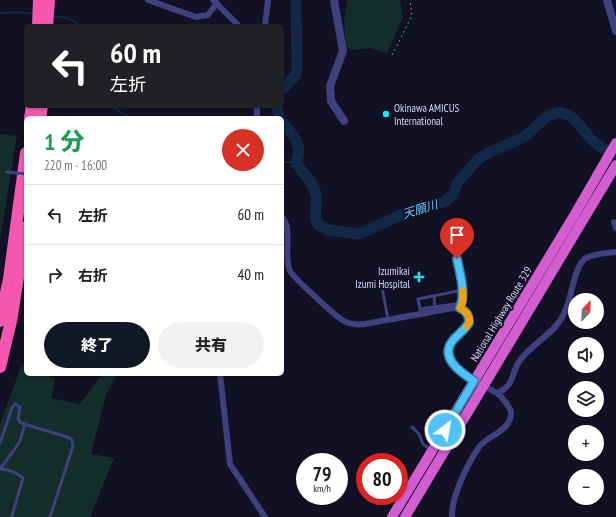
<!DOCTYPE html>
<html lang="ja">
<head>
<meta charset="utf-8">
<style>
	body { margin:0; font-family:"PT Sans Narrow","Noto Sans JP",sans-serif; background:#f2f2f2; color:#202124; height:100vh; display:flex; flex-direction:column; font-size:15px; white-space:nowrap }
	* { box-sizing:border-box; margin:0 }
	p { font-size:13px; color:#757577 }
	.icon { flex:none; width:22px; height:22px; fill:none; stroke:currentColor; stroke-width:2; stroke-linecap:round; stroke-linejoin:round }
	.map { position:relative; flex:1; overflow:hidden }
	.details { position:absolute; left:24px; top:116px; width:260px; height:260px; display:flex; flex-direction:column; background:#fff; border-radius:6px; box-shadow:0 1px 3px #0004 }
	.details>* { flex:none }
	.banner { position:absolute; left:24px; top:24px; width:260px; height:84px; border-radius:6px; box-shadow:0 1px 3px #0004; background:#202124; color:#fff; overflow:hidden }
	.needle { width:26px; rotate:23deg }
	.fabs { position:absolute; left:568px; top:293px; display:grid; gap:8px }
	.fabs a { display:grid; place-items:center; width:36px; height:36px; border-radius:50%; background:#fff; box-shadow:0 1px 3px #0004; font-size:20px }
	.speed { position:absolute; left:296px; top:453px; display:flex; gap:8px; font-size:20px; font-weight:700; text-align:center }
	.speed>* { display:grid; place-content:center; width:52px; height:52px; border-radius:50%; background:#fff; box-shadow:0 1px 3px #0004; line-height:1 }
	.speed small { font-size:10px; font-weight:400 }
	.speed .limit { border:6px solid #d22; background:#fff; color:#111 }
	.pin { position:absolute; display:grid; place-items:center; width:34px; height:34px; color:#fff; margin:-41px -17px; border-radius:50% 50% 50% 0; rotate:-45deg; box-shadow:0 0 4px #0007 }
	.pin .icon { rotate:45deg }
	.me { position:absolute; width:44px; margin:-22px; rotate:31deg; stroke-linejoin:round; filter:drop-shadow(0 0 3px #0008) }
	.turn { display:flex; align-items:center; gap:14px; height:84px; padding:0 20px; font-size:18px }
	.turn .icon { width:52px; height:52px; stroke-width:2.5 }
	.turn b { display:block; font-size:28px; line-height:34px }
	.round { display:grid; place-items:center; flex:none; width:42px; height:42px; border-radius:21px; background:#f2f2f2 }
	.overview { display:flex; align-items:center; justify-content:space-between; height:68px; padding:0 20px }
	h1 { font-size:24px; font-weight:800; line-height:30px; color:#1e9e55 }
	.cta { display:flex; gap:8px; margin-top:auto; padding:8px 20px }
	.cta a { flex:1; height:46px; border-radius:24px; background:#111827; color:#fff; font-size:16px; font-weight:800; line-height:46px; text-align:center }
	.cta a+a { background:#f2f2f2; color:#202124 }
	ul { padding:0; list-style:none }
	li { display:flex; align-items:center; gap:12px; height:60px; padding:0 20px; border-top:1px solid #e0e0e0 }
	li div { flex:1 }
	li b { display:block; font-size:15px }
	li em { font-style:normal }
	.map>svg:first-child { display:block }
	.green { fill:#132d2a }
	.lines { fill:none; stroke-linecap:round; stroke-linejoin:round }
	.stream { stroke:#112946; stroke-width:2 }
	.river { stroke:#112946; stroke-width:11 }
	.path { stroke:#36af9e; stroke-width:1; stroke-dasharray:2 3; stroke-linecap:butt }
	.service { stroke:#3e407f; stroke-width:3 }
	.minor { stroke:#3e407f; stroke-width:6 }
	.tertiary { stroke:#3e407f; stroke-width:8 }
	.trunk { stroke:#d45dd2; stroke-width:10 }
	.motorway { stroke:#f557af; stroke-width:12 }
	.service-bridge { stroke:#3e407f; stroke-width:3 }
	.route-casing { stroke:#337fa1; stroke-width:10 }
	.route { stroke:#4fc3f7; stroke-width:7 }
	.slow { stroke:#f59e0b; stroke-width:7 }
	.poi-dot { fill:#0feaee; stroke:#121023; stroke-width:1.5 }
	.labels { text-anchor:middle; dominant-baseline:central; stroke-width:4; stroke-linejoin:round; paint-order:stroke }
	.poi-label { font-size:11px; fill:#d6d5fc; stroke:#121023; text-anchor:start }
	.street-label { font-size:11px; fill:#d6d5fc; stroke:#121023 }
	.water-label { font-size:12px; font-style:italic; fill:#69c0f6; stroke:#121023 }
</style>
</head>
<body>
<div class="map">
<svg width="616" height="517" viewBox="0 0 616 517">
	<rect width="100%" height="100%" fill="#121023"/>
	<!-- green -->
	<g class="green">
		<path d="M347,0H400L403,17L387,53L370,48L353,50L346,47L344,21Z"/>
		<path d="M0,134L17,136L0,240Z"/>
		<path d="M22,364L26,366V374H45L55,379L51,398L80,404L102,374H117L106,395L91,454L114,458L90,517H0V424Z"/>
	</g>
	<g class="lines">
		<!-- stream -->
		<g class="stream">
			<path d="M0,13L18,12L35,14"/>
			<path d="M53,16C63,18 73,17 79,26"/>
			<path d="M115,106L118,111L132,118"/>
			<path d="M282,162H290L296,163"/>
		</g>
		<!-- river -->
		<g class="river">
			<path d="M282,90L294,77L297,70L296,0"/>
			<path d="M277,106L279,118"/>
			<path d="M282,122C293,135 304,145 296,163C303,173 315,184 316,196C318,206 312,215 318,224L328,230L359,234L403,214L446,201L453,194L458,182L478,159L490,152L522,138C532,132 539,122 548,116C571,103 580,130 594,142C600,148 608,151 616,153"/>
		</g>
		<!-- path -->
		<path class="path" d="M392,55L402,36L412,15L410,0"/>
		<!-- service -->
		<g class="service">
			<path d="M457,259C460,274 466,293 460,308"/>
			<path d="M381,282L388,319"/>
			<path d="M434,296L435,308"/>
			<path d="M420,309L455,304L463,301"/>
			<path d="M421,314L418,299L463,290"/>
			<path d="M412,427L419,434L423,444L431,450"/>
			<path d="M0,443L12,408L15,404L20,407L18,419L21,423L67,437L72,440L73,446L50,517"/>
			<path d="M0,469C8,469 18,473 23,478L12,516"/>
			<path d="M0,469L14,450L20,441L25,424"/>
		</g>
		<!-- minor -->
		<g class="minor">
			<path d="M148,0L196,17L208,15L217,3"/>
			<path d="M213,0L239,26"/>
			<path d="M265,26L268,0"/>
			<path d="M257,118V106"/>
			<path d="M282,217C293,228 283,256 290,271C295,279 335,316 344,321C351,325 357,325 365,324L453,308C465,308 469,312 469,323C464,331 450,338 448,349C444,371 483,385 497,393C501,395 510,408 511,412C512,431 488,435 479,447C468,463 451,497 452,517"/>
			<path d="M614,222L616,228"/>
			<path d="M220,374L230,464L265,517"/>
			<path d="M498,393C517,383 510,372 521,359C536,340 557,333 566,309C571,298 575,264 586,258C594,254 607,253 616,252"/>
		</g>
		<!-- tertiary -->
		<g class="tertiary">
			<path d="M334,0L343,51L330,86L331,101L344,121"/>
			<path d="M607,0L616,31"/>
		</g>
		<!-- trunk -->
		<g class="trunk">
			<path d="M392,517L575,214L616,143"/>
			<path d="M405,517L616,165"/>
		</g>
		<!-- motorway -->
		<g class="motorway">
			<path d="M38,26L39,0"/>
			<path d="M47,26L49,0"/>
			<path d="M30,118L32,106"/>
			<path d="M40,118L42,106"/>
			<path d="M0,321L9,279L26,153"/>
			<path d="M0,367L11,321L26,227"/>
		</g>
		<!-- service-bridge -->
		<path class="service-bridge" d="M7,172L26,174"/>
	</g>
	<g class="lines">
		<!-- route casing -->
		<g class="route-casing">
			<path id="route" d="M445,430L474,381C460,372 438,357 454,339C459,334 465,329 469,323C469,315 467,312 460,308C466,292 460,274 457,259"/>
		</g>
		<!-- route -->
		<use href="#route" class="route"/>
		<!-- slow -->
		<path class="slow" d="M463,291V301L460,308C467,312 473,318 467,326"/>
	</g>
	<!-- markers -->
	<g class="poi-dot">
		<circle cx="386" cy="114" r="4"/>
		<path d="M417 271h4v4h4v4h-4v4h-4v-4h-4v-4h4z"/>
	</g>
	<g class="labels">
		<!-- poi labels -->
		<g class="poi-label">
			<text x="394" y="108">Okinawa AMICUS<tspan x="394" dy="13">International</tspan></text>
			<text x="410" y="271" text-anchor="end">Izumikai<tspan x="410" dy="13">Izumi Hospital</tspan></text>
		</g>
		<!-- street labels -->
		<g class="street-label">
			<text transform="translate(501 314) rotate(-59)">National Highway Route 329</text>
		</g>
		<!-- water labels -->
		<g class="water-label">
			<text transform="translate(420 209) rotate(-17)">天願川</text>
		</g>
	</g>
</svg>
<div class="fabs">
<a><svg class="needle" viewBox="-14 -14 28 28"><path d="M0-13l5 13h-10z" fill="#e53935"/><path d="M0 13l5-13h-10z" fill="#757577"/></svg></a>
<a><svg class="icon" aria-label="sound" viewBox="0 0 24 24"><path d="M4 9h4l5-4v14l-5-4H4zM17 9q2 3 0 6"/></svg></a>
<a><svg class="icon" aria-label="layers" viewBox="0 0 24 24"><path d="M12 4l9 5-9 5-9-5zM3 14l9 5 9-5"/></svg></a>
<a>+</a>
<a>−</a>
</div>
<div class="speed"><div>79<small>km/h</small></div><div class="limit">80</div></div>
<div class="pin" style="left:457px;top:259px;background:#d93025"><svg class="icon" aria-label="arrive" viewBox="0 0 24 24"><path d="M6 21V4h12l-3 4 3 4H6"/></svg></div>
<svg class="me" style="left:445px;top:430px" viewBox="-20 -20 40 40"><circle r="17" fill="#4fc3f7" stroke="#fff" stroke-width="3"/><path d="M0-11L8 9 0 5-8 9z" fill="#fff"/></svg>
<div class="banner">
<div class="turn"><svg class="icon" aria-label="left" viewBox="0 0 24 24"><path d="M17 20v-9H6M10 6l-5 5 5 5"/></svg><div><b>60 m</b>左折</div></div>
</div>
<section class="details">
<div class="overview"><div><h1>1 分</h1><p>220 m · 16:00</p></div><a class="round" style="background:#d93025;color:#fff"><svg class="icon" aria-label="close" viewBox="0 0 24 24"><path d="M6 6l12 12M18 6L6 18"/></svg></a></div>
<ul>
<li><svg class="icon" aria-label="left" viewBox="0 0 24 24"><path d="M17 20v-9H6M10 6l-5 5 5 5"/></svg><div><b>左折</b></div><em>60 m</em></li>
<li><svg class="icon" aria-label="right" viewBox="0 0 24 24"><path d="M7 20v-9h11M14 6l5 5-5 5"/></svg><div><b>右折</b></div><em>40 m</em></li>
</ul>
<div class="cta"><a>終了</a><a>共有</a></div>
</section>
</div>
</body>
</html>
